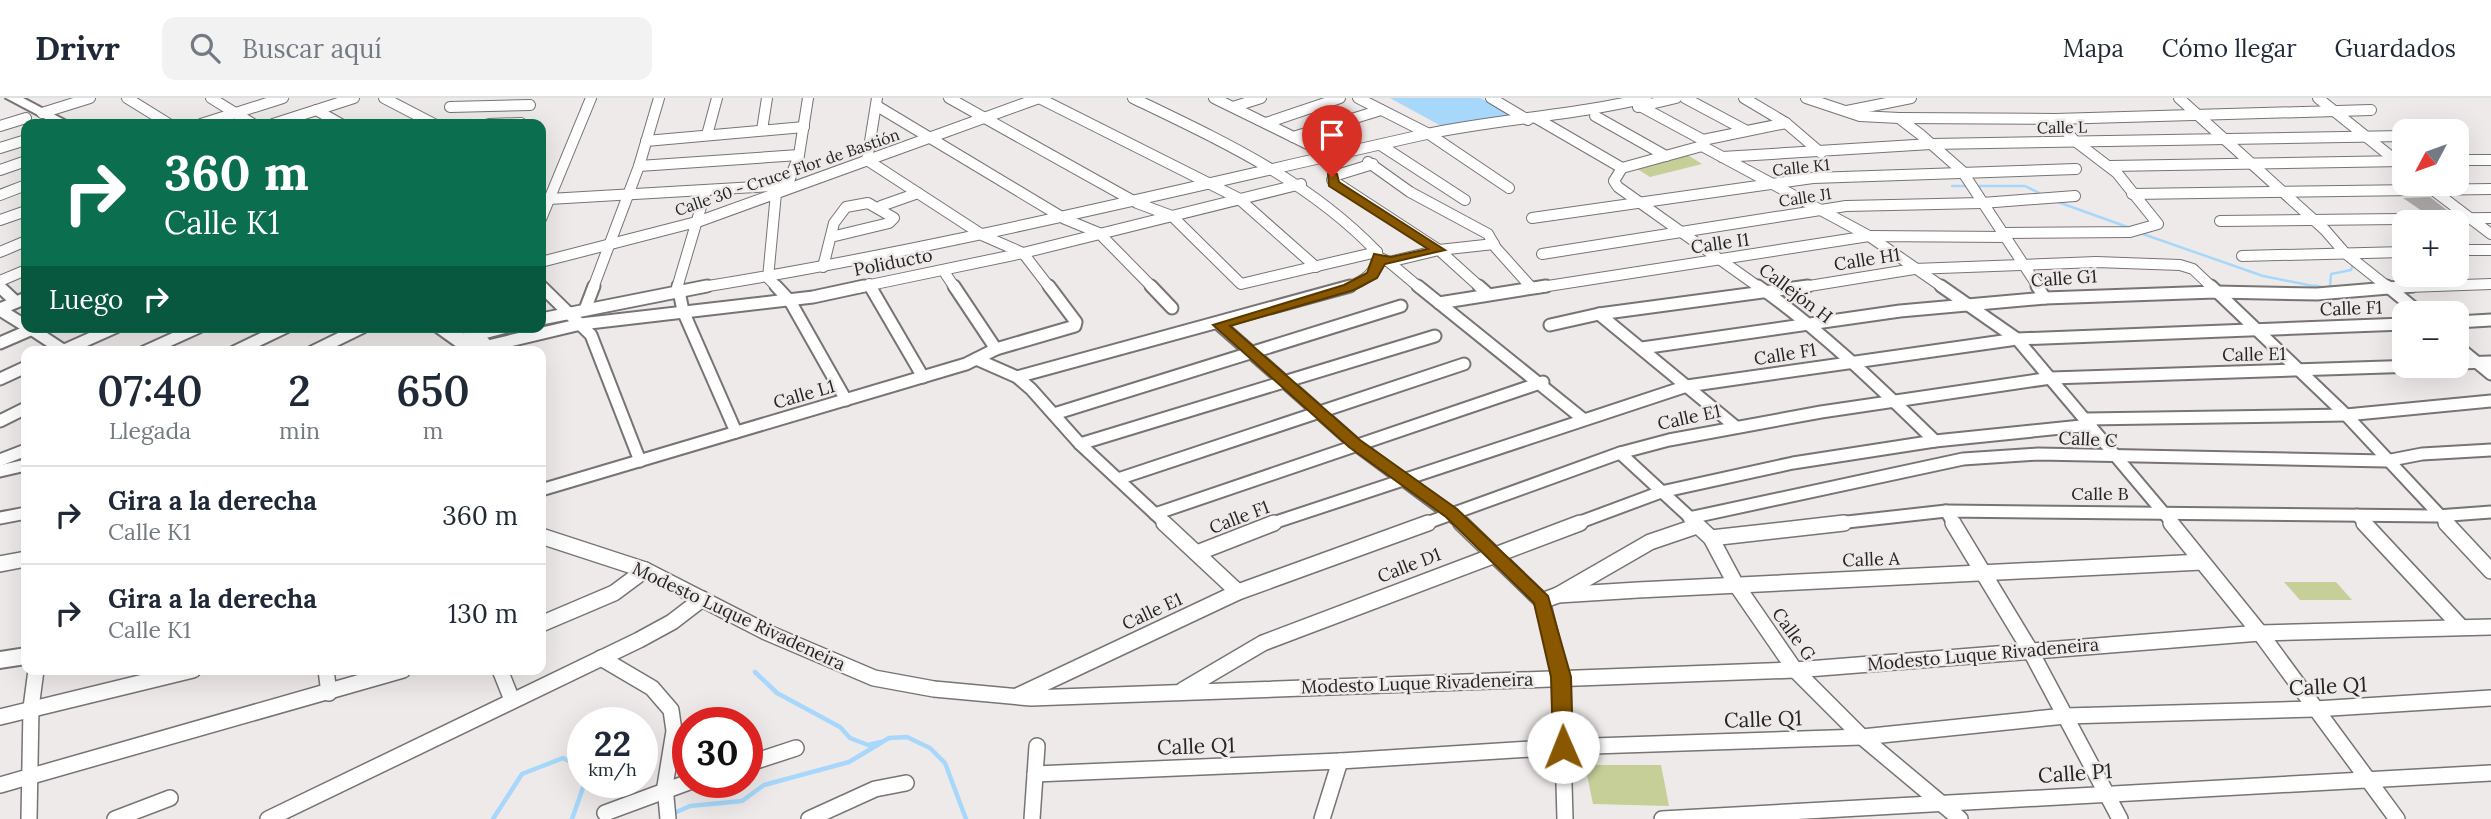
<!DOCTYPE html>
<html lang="es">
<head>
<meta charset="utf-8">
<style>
	body { margin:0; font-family:Lora,serif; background:#f2f2f3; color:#1f2937; height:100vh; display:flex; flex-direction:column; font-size:26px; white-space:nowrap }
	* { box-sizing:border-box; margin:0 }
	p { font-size:23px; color:#747a83 }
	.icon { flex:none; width:38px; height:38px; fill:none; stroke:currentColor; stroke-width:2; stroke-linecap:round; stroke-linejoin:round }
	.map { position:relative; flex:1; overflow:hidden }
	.panel { position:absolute; left:21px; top:248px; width:525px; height:329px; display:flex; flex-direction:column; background:#fff; border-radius:14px; box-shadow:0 7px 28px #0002 }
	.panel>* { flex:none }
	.banner { position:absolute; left:21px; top:21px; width:525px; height:214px; border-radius:14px; box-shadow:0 7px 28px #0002; background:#0b6e4f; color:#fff; overflow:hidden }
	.needle { width:46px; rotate:229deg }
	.controls { position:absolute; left:2392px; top:21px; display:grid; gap:14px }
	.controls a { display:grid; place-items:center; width:77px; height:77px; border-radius:14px; background:#fff; box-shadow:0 7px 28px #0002; font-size:35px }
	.speed { position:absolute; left:567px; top:609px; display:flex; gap:14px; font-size:35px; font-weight:700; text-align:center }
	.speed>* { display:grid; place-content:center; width:91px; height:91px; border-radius:50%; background:#fff; box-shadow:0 7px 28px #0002; line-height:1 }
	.speed small { font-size:18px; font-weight:400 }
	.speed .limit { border:10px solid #d22; background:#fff; color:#111 }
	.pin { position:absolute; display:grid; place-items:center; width:60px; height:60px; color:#fff; margin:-72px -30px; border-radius:50% 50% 50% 0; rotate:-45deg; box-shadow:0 0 7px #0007 }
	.pin .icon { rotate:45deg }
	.me { position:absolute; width:77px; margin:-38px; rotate:359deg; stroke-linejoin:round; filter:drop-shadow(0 0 5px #0008) }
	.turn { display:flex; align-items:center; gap:24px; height:147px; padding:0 28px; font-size:32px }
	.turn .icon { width:91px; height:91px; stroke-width:2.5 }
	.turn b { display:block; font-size:49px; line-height:60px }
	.then { display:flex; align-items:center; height:66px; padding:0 28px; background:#0003; gap:14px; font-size:26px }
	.eta { display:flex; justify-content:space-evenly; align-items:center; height:119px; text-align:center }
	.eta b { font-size:42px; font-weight:600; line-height:49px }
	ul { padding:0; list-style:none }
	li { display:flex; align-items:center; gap:21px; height:98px; padding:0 28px; border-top:2px solid #e0e1e3 }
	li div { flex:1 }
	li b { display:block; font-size:26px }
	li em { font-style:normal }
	header { display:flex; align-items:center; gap:42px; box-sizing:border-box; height:98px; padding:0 35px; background:#fff; border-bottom:2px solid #e0e1e3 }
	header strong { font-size:33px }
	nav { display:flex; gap:38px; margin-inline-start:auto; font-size:24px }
	.search { width:490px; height:63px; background:#f2f2f3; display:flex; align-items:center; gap:18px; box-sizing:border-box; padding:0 24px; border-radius:14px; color:#747a83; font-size:26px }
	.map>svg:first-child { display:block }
	.green { fill:#c6cf98 }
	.water { fill:#a7d8fb }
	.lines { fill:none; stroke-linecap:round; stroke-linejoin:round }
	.stream-far2 { stroke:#a7d8fb; stroke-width:2.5 }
	.stream-far1 { stroke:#a7d8fb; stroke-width:3.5 }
	.stream { stroke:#a7d8fb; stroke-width:4.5 }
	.building { fill:#b1aead }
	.street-far2-casing { stroke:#777473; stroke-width:12 }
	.street-far1-casing { stroke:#777473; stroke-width:15 }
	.street-casing { stroke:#777473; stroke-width:18 }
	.secondary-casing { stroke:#777473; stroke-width:4 }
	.street-far2 { stroke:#fff; stroke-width:10 }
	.street-far1 { stroke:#fff; stroke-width:11 }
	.street { stroke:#fff; stroke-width:15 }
	.secondary { fill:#fff; fill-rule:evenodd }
	.route { fill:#885700; stroke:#583900; stroke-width:2 }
	.labels { text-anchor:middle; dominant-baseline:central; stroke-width:5; stroke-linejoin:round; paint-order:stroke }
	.far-street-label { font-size:16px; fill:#262424; stroke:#eeeae9 }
	.street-label { font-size:18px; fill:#262424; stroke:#eeeae9 }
	.near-street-label { font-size:21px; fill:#262424; stroke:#eeeae9 }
</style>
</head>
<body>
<header>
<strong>Drivr</strong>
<div class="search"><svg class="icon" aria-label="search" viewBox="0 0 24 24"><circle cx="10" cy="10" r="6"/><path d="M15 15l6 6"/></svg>Buscar aquí</div>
<nav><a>Mapa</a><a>Cómo llegar</a><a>Guardados</a></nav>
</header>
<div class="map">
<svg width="2491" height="721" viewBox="0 0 2491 721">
	<rect width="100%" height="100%" fill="#eeeae9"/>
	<!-- green -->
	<g class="green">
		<path d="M1686,56L1702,66L1650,79L1634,69Z"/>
		<path d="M2284,484H2336L2352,502H2300Z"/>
		<path d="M1585,667H1661L1669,708L1593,706Z"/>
	</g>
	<!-- water -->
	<path class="water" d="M1390,0H1480L1514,16L1443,29Z"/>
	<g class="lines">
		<!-- stream-far2 -->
		<g class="stream-far2">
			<path d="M1952,88H2025L2045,98"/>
			<path d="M2055,103L2133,131"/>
			<path d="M2140,135L2263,178L2323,190"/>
			<path d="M2330,190L2331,176L2351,172L2353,167"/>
		</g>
		<!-- stream-far1 -->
		<path class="stream-far1" d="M2315,188L2323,190"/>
		<!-- stream -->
		<g class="stream">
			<path d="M755,574L777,595L840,629L850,640L868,647L881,644"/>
			<path d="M672,716L690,708L742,703L764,687L849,664L889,640L907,639L930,650L945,665L966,721"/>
			<path d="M493,721L522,676L563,660L582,670L583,674"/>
			<path d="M572,721L585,684"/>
		</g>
	</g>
	<!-- building -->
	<path class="building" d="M2430,99L2448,113H2422L2403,100Z"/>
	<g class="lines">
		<!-- street-far2 casing -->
		<g class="street-far2-casing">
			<g id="street-far2">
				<path d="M127,0L169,26"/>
				<path d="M211,0L253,26"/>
				<path d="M384,0L434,26"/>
				<path d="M877,0L867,62L984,138L1023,155L1050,190"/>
				<path d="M949,0L1137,105L1172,118L1241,186L1377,154"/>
				<path d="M1039,0L1238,100L1316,169"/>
				<path d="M1133,0C1222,43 1308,82 1377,154"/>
				<path d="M1214,0L1334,59"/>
				<path d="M1358,0L1429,36L1509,90"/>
				<path d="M1491,0L1528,22"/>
				<path d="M1685,0L1745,32"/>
				<path d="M1744,0L1786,25L1821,55"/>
				<path d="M1806,0L1860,18L1899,20L1921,37L1962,73L2039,190"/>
				<path d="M2179,0L2325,132L2345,155L2389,190"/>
				<path d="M2318,0L2399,65"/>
				<path d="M877,8L1065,121L1099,135L1153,190"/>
				<path d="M1640,8L1703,42L1702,47"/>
				<path d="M450,9L530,7"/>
				<path d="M1233,9L1261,0"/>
				<path d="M1638,9L1676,0"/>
				<path d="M316,12L341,26"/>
				<path d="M1847,13L1911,0"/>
				<path d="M42,15L90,0"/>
				<path d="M1595,18L1666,58"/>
				<path d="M1536,20L1622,70L1614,83L1618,89L1760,190"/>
				<path d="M1899,20L2055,21L2371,12"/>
				<path d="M1266,25L1340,0"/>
				<path d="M201,26L283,0"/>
				<path d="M273,26L354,0"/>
				<path d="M489,26L521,25"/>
				<path d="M0,28L26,20"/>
				<path d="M762,32L767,0"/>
				<path d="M707,37L717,0"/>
				<path d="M1293,39L1381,12"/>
				<path d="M1703,42L1786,25"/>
				<path d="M646,43L804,29"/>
				<path d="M1382,48L1465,102"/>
				<path d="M1702,48L1869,138L1944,190"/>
				<path d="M0,50L26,42"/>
				<path d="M1722,59L1931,46L2404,38"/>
				<path d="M2457,62H2491"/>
				<path d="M1368,64L1410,94L1488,136L1496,150L1531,189"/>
				<path d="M1373,66L1337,77L1332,82L1439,152L1481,190"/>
				<path d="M639,68L799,57"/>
				<path d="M2110,68L2404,63"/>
				<path d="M1622,70L1702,48"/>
				<path d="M0,72L26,63"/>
				<path d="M786,91L799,57L808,0"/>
				<path d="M2433,92L2491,136"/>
				<path d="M776,95L768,180L778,190"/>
				<path d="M2132,96L2491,91"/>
				<path d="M0,97L26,87"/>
				<path d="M549,101L788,87"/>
				<path d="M881,108L918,95"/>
				<path d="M1532,120L1813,80L2076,71"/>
				<path d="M541,121L591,0"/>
				<path d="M0,122L26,113"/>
				<path d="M2220,123L2491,120"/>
				<path d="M2004,135L2130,134L2158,126L2117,75L2075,43L2055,21"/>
				<path d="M2457,152H2491"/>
				<path d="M0,154L26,143"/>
				<path d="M1542,156L1846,108L1982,105L2075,98"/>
				<path d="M2242,158L2404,154"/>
				<path d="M1378,159L1389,164L1420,190"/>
				<path d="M541,164L700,123L1039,0"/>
				<path d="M1389,164L1439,152L1494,146"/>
				<path d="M823,169L834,125L846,109L868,105L894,120L889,125L831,139"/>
				<path d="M943,172L955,190"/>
				<path d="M0,183L26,172"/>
				<path d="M869,186L871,190"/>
				<path d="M541,188L543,190"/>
				<path d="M593,190L639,68L659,0"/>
				<path d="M677,190L706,92"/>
				<path d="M696,190C941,151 1180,91 1422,37C1496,21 1572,18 1646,0"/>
				<path d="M856,190L1023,155L1301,86"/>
				<path d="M1345,190C1363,184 1379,175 1377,154"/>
				<path d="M1535,190L1869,138L2007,139"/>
				<path d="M1797,190L1914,171L2096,164L2180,167L2193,171L2213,190"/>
				<path d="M2380,190L2491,186"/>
			</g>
		</g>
		<!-- street-far1 casing -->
		<g class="street-far1-casing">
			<g id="street-far1">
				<path d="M541,188L591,237L640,363"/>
				<path d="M678,188L683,213L736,334"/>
				<path d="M776,188L790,203L846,302"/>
				<path d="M870,188L923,279"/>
				<path d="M954,188L996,251"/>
				<path d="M1151,188L1172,210"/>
				<path d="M1418,188L1583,321"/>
				<path d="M1479,188L1488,196"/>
				<path d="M1758,188C1823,234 1878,288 1935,343"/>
				<path d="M1941,188L2017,241L2173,426"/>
				<path d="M2037,188L2045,200"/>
				<path d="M2211,188L2346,317L2448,426"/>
				<path d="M2387,188L2420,215"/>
				<path d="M0,189L16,204"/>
				<path d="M1439,205L1546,188"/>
				<path d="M586,209L594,188"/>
				<path d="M0,211L26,200"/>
				<path d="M0,212L26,228"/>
				<path d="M1599,216L1736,329"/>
				<path d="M541,221L707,188"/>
				<path d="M2457,224L2491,222"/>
				<path d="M1220,227L1355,346L1463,426"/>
				<path d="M1550,227L1599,216L1808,188"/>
				<path d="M28,229L66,254"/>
				<path d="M468,239L507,229"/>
				<path d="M0,245L37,229"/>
				<path d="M488,248L581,226L813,199L864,188"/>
				<path d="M2457,248L2491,276"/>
				<path d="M1642,250L1900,213L2045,200L2215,194L2317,196L2413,188"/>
				<path d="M60,254L116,229"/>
				<path d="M144,254L199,229"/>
				<path d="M234,254L286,229"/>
				<path d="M312,254L363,229"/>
				<path d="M976,261L1017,279L1031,291L1080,346L1166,426"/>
				<path d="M2457,265L2491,264"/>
				<path d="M1017,279L1350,188"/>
				<path d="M0,281L26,269"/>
				<path d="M1054,316L1401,208"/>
				<path d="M2086,321L2346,317L2491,303"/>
				<path d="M0,323L26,310"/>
				<path d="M1080,346L1435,238"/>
				<path d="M1620,355L1697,426"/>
				<path d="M0,362L26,352"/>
				<path d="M0,373L26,367"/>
				<path d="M1118,381L1464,266"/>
				<path d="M541,392L966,266L996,251L1075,228L1076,224L1049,188"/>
				<path d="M1946,413L1954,426"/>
				<path d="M1155,416L1543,284"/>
				<path d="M2357,417L2366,426"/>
				<path d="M0,420L26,415"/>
				<path d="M1689,420L1963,361L2038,356L2386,363L2422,356L2491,352"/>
				<path d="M1270,426L1687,288L2017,241L2404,226"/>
				<path d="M1424,426L1620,355L1669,342L1821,314L2051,280L2417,268"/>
				<path d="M1575,426L1661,394L1793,365L1935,343L2091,327"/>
				<path d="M1829,426L1946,413L2437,418L2491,414"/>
			</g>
		</g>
		<!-- street casing -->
		<g class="street-casing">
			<g id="street">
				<path d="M1164,425L1238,494"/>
				<path d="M1461,425L1542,503L1561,579L1565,721"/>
				<path d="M1695,425L1711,440L1735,485L1795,572L1862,639L1960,721"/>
				<path d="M1953,425L2030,552L2120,721"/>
				<path d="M2171,425L2260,535L2397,721"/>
				<path d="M2364,425L2461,529"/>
				<path d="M2446,425L2491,473"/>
				<path d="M541,438L645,472L766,534L874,580L934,591L1031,600L1795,572L2260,535L2491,529"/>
				<path d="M1711,440L1844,425"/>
				<path d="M1197,455L1274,425"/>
				<path d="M0,466L26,461"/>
				<path d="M1558,497L1650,444L1697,428"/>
				<path d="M1542,503L1558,497L1638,492L2202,464"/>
				<path d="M541,526L614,495L645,472"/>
				<path d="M601,560L652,590L671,612L674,633L665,688L668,721"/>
				<path d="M326,572L329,595"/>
				<path d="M500,572L512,602"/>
				<path d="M1183,592L1263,545L1580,425"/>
				<path d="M1017,598L1238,494L1428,425"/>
				<path d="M0,619L193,572"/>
				<path d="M747,666L796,650"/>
				<path d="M1035,676L1340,663L1563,649L1862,639L2065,618L2315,611L2491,600"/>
				<path d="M0,687L403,572"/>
				<path d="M605,715L689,684"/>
				<path d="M29,721L31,610L36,572"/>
				<path d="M115,721L170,700"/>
				<path d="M268,721L639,542L672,524L702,501"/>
				<path d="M809,721L875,691L906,685"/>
				<path d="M1032,721L1037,648"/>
				<path d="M1322,721L1340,663"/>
				<path d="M1662,721L2491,675"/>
			</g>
		</g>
		<!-- secondary casing -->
		<g class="secondary-casing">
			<g id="secondary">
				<path d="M6,0H23L72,26H55Z"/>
				<path d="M429,229H451L467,237L458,229H478L500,254H464Z"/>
				<path d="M26,550V566L0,570V554Z"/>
			</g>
		</g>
		<!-- street-far2 -->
		<use href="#street-far2" class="street-far2"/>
		<!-- street-far1 -->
		<use href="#street-far1" class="street-far1"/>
		<!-- street -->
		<use href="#street" class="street"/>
		<!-- secondary -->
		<use href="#secondary" class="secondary"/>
	</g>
	<!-- route -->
	<path class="route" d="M1328,76H1337L1339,84L1445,152L1385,166L1377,180L1354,192L1230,228L1360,342L1457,411L1548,498L1571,579L1573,649L1570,654H1556L1553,649L1551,579L1534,505L1446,419L1349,349L1213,227L1344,187L1367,175L1374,156L1391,159L1428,151L1329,88Z"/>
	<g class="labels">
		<!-- far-street labels -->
		<g class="far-street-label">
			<text transform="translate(2062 29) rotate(-1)">Calle L</text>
			<text transform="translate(1801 69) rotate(-6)">Calle K1</text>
			<text transform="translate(787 74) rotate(-19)">Calle 30 - Cruce Flor de Bastión</text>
			<text transform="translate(1805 99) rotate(-9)">Calle J1</text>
		</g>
		<!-- street labels -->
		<g class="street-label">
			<text transform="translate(1720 145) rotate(-8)">Calle I1</text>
			<text transform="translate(1867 161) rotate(-9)">Calle H1</text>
			<text transform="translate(893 164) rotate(-11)">Poliducto</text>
			<text transform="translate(2064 180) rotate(-4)">Calle G1</text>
			<text transform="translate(1796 195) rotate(37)">Callejón H</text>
			<text transform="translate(2351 210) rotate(-2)">Calle F1</text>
			<text transform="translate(1785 256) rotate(-9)">Calle F1</text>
			<text transform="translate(2254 256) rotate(-1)">Calle E1</text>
			<text transform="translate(804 296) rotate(-16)">Calle L1</text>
			<text transform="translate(1689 319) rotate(-12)">Calle E1</text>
			<text transform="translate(2088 341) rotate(3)">Calle C</text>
			<text x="2100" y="395">Calle B</text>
			<text transform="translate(1239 419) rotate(-21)">Calle F1</text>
			<text transform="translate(1871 461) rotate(-2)">Calle A</text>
			<text transform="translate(1409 467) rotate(-21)">Calle D1</text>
			<text transform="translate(1152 513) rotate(-25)">Calle E1</text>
			<text transform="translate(739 518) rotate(25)">Modesto Luque Rivadeneira</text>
			<text transform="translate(1794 536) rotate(54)">Calle G</text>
			<text transform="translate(1983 556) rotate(-5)">Modesto Luque Rivadeneira</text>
			<text transform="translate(1417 585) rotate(-2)">Modesto Luque Rivadeneira</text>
		</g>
		<!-- near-street labels -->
		<g class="near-street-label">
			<text transform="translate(2328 588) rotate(-3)">Calle Q1</text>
			<text transform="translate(1763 621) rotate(-2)">Calle Q1</text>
			<text transform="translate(1196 648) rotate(-2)">Calle Q1</text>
			<text transform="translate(2075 675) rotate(-4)">Calle P1</text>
		</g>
	</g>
</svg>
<div class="controls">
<a><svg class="needle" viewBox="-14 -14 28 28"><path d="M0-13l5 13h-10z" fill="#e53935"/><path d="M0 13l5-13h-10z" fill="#747a83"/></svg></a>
<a>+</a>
<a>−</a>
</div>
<div class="speed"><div>22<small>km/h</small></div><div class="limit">30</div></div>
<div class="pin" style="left:1332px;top:79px;background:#d93025"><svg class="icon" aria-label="arrive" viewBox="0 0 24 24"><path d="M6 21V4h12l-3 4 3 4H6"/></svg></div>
<svg class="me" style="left:1563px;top:649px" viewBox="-20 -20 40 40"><circle r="19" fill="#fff"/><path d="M0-13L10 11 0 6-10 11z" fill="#885700"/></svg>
<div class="banner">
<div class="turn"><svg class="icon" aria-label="right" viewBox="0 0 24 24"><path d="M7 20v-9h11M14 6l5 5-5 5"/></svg><div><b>360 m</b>Calle K1</div></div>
<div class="then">Luego<svg class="icon" aria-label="right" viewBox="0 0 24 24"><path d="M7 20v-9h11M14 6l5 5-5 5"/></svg></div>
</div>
<section class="panel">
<div class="eta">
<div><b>07:40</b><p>Llegada</p></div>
<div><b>2</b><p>min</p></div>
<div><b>650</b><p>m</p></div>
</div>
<ul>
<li><svg class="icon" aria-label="right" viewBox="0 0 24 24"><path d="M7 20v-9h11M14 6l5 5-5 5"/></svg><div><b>Gira a la derecha</b><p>Calle K1</p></div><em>360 m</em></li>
<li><svg class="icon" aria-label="right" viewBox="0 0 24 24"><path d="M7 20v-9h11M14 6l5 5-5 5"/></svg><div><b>Gira a la derecha</b><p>Calle K1</p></div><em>130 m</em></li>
</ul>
</section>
</div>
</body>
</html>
